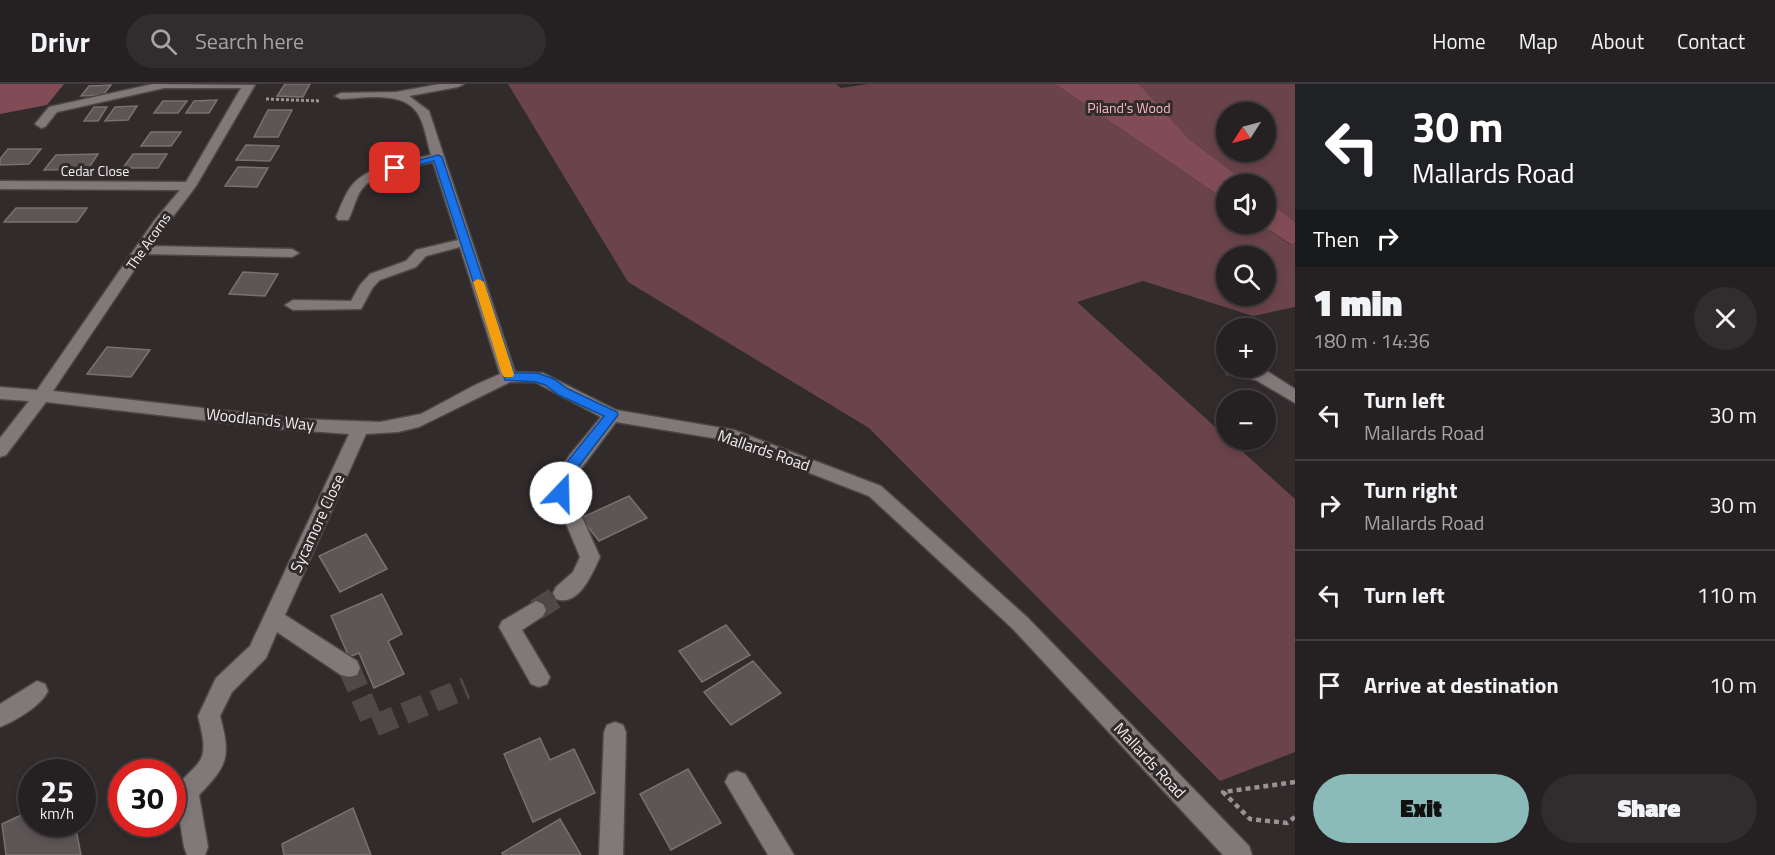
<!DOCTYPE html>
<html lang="en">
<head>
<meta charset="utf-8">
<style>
	body { margin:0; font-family:"Titillium Web",sans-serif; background:#312d2e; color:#f1f3f6; height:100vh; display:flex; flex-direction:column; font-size:22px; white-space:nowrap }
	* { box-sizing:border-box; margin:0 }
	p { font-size:20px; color:#a3a3a5 }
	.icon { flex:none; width:33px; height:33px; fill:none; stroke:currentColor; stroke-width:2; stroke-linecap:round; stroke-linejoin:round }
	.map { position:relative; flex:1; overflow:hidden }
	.panel { display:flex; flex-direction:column; background:#252021; width:480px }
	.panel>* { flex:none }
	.top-card { background:#202124; color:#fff; overflow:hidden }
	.needle { width:39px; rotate:234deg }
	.buttons { position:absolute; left:1216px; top:18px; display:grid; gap:12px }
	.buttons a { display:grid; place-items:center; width:60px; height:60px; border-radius:50%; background:#252021; box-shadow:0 3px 9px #0003,0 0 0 2px #423e3f; font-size:30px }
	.speed { position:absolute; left:18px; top:675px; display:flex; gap:12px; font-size:30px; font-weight:700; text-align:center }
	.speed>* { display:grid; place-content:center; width:78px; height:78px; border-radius:50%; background:#252021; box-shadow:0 3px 9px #0003,0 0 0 2px #423e3f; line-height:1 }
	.speed small { font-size:15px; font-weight:400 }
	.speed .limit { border:9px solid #d22; background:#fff; color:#111 }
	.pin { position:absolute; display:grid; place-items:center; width:51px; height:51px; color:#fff; margin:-26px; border-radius:12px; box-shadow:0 3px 9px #0006 }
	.me { position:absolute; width:66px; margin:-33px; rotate:21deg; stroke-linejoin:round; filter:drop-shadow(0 0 4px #0008) }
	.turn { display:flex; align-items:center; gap:21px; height:126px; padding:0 18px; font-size:27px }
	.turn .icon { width:78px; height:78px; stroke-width:2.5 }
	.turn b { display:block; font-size:42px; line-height:51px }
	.then { display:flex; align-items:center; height:57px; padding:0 18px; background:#0003; gap:12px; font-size:22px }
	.round { display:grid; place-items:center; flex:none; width:63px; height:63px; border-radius:32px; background:#312d2e }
	.summary { display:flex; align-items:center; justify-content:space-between; height:102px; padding:0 18px }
	h1 { font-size:36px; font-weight:800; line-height:45px }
	.cta { display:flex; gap:12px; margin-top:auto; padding:12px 18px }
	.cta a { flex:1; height:69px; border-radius:36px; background:#8bbbb9; color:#111; font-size:24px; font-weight:800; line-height:69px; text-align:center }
	.cta a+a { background:#312d2e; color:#f1f3f6 }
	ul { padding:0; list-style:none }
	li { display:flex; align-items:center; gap:18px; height:90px; padding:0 18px; border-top:2px solid #423e3f }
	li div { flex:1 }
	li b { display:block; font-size:22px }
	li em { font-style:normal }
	header { display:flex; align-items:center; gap:36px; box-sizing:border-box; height:84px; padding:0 30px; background:#252021; border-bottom:2px solid #423e3f }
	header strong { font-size:28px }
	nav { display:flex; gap:33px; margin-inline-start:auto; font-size:21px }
	.search { width:420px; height:54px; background:#312d2e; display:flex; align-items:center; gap:15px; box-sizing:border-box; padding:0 21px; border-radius:33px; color:#a3a3a5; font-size:22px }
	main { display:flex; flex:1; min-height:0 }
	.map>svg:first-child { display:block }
	.green { fill:#6b434a; fill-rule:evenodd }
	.forest { fill:#814c56 }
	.building { fill:#5d5556; stroke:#787071; stroke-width:1.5 }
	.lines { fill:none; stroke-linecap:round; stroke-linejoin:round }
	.minor-tunnel { stroke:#4e4849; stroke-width:22; stroke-dasharray:22 10; stroke-linecap:butt }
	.minor-casing { stroke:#4d4848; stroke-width:3 }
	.path-far1 { stroke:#999494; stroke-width:3; stroke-dasharray:3 2; stroke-linecap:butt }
	.path { stroke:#999494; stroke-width:4.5; stroke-dasharray:5 4; stroke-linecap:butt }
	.minor { fill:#807879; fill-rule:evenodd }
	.route { fill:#1a73e8; stroke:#114b97; stroke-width:1.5 }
	.slow { fill:#f59e0b }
	.labels { text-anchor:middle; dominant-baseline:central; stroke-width:6; stroke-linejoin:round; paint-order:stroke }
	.far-park-label { font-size:14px; fill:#feb8c3; stroke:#312b2c }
	.far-street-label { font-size:14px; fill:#f2eeee; stroke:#312b2c }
	.street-label { font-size:16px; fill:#f2eeee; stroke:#312b2c }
</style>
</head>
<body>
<header>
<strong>Drivr</strong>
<div class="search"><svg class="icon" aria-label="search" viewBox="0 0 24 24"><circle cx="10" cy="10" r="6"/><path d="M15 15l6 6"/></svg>Search here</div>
<nav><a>Home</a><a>Map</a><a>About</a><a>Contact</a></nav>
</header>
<main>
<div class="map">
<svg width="1295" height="771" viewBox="0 0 1295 771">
	<rect width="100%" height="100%" fill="#312b2c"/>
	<!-- green -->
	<g class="green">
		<path d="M508,0H836L841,4L868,0H1055L1227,117V140H1260L1291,161L1295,158V223L1253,232L1143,197L1077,218L1295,415V668L1220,697L869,344L628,198ZM1227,172H1266V212H1227Z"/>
		<path d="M1139,0H1295V138L1266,115V100H1248L1189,55ZM1227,28H1266V68H1227Z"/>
	</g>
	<!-- forest -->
	<g class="forest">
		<path d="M0,0H64L47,21L0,30Z"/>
		<path d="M1055,0H1139L1189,55L1248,100H1227V117Z"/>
		<path d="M1266,115L1295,138V158L1292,161L1260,140H1266Z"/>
	</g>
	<!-- building -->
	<g class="building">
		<path d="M285,0H310L303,13L277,12Z"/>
		<path d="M111,1L103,11L81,12L89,2Z"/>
		<path d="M217,16L209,29H186L194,17Z"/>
		<path d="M163,17H187L178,29H154Z"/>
		<path d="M137,22L128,36L105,37L115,23Z"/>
		<path d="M94,23H107L98,37H84Z"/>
		<path d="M268,26H292L278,53H254Z"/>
		<path d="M151,48H181L171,62H141Z"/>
		<path d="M246,61L279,62L270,77L236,76Z"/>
		<path d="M8,65H41L29,80L0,81V75Z"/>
		<path d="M98,70L88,85L44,86L56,71Z"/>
		<path d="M133,70H167L158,84H123Z"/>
		<path d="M238,83L268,84L257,103L225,102Z"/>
		<path d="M16,124H87L77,138H4Z"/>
		<path d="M243,188L278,190L265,212L229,210Z"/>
		<path d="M107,263L150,266L131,293L87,290Z"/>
		<path d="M629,412L647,434L599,457L581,434Z"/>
		<path d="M366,450L387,485L340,508L319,472Z"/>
		<path d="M382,510L402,550L388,557L404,590L374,604L359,569L349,573L331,532Z"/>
		<path d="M726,541L750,571L702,598L679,567Z"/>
		<path d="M753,577L781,609L731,641L704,608Z"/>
		<path d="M540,654L550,676L574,665L595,709L533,738L504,670Z"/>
		<path d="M688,685L721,739L671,766L640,710Z"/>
		<path d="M353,724L371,771H284L282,760Z"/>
		<path d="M32,726V740H75L81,771H6L2,740Z"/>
		<path d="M560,735L581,771H503L502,769Z"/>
	</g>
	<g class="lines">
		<!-- minor-tunnel -->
		<g class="minor-tunnel">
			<path d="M536,526L563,509"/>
			<path d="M349,584L374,642L466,604"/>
		</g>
		<!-- minor casing -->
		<g class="minor-casing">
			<g id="minor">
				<path d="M153,0L255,1L196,102L151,162L292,165L299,169L292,173L145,170L53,307L301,335L380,338L421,330L475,301L500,290L460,163L426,172L416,183L380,196L373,203L361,225L293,226L285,221L293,216L351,217L360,201L370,190L406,177L416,166L458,156L433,78C411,83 377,86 362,105C355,114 354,126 348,136H338L336,133C341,122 345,109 353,100C371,80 406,77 431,71C427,58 425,41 418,30C404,6 363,14 341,15L335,12L341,9L396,8L440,0H464L458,3L409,12L429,27L515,288L543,289L616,326L734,346L881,402L1027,533L1249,762L1252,771H1223L1013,545L869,412L725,356L616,338L568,402L600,473C592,490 579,523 556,515L553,509L556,503L573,488L580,473L550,401L569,372L601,333L535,298H510L419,343L398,348L366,350L285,531L357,577L360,584L357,591L349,593L341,591L277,548L266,574L232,608L220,632C231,673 228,681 199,711L208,763L205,771H187L184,763L175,707C180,695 191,689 199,678C208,666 201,645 198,632L216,594L250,562L349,350L281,345L46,318L6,371L0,373V354L29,317L0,315V303L37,306L154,137L180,106L0,105V97L186,98L241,4H164L57,28L45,43L41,44L35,40L49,23Z"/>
				<path d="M1227,283L1267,287L1295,305V319L1256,296L1227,290L1225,286Z"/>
				<path d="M536,517L543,520L546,526L543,532L522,546L550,593L547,600L539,603L531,600L499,543L502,537Z"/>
				<path d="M37,597L45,600L48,607C41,622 15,637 0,643V620Z"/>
				<path d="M615,638L623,641L626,648L623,771H599L604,648L607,641Z"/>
				<path d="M737,687L745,690L794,771H768L725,698L729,690Z"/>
			</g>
		</g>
		<!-- path-far1 -->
		<path class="path-far1" d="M266,15L321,17"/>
		<!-- path -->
		<path class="path" d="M1295,698L1223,708L1250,735L1287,739L1295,733"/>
		<!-- minor -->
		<use href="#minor" class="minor"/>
	</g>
	<!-- route -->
	<path class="route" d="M438,71L442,73L514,289H537L554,295L568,305L617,328L618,331L569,395C566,402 569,407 566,413H556L552,401L559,388L604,332L559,311L545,301L536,298L505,296L434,77L395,87L390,84Z"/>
	<!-- slow -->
	<path class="slow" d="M478,195L484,198L514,290L513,293H504L502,290L473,198Z"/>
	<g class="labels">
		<!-- far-park labels -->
		<g class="far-park-label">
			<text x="1129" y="23">Piland's Wood</text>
		</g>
		<!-- far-street labels -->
		<g class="far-street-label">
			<text x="95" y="86">Cedar Close</text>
			<text transform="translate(148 157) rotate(-55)">The Acorns</text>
		</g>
		<!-- street labels -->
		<g class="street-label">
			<text transform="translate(260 335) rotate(6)">Woodlands Way</text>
			<text transform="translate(764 366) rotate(19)">Mallards Road</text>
			<text transform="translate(317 439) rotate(-65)">Sycamore Close</text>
			<text transform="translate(1150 676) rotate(47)">Mallards Road</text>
		</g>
	</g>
</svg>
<div class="buttons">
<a><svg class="needle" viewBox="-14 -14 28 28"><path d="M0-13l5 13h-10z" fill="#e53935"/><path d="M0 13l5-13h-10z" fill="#a3a3a5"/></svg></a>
<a><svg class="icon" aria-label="sound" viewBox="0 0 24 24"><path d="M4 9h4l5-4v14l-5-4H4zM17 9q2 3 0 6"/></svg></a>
<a><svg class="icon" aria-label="search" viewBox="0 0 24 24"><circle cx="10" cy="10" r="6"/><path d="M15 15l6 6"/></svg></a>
<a>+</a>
<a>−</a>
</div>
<div class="speed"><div>25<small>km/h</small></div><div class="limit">30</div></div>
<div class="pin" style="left:395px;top:84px;background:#d93025"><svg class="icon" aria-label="arrive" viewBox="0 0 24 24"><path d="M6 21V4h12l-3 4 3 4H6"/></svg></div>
<svg class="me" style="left:561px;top:409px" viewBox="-20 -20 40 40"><circle r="19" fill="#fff"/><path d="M0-13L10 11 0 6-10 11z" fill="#1a73e8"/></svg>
</div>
<section class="panel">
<div class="top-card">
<div class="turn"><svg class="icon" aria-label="left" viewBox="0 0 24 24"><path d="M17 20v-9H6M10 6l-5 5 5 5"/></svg><div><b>30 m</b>Mallards Road</div></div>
<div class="then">Then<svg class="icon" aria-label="right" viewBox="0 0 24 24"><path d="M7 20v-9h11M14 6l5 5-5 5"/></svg></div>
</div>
<div class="summary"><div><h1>1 min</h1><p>180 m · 14:36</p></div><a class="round"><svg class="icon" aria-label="close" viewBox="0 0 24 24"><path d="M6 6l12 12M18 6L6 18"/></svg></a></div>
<ul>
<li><svg class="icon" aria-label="left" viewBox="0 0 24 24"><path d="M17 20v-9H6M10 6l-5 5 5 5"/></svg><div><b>Turn left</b><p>Mallards Road</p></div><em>30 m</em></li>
<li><svg class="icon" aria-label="right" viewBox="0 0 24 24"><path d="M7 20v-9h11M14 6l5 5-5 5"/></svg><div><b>Turn right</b><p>Mallards Road</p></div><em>30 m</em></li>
<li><svg class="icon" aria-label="left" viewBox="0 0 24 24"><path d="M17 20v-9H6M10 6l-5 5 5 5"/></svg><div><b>Turn left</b></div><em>110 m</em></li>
<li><svg class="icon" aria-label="arrive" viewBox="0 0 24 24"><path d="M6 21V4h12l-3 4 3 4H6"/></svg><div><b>Arrive at destination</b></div><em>10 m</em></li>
</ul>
<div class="cta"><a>Exit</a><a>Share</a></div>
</section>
</main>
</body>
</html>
